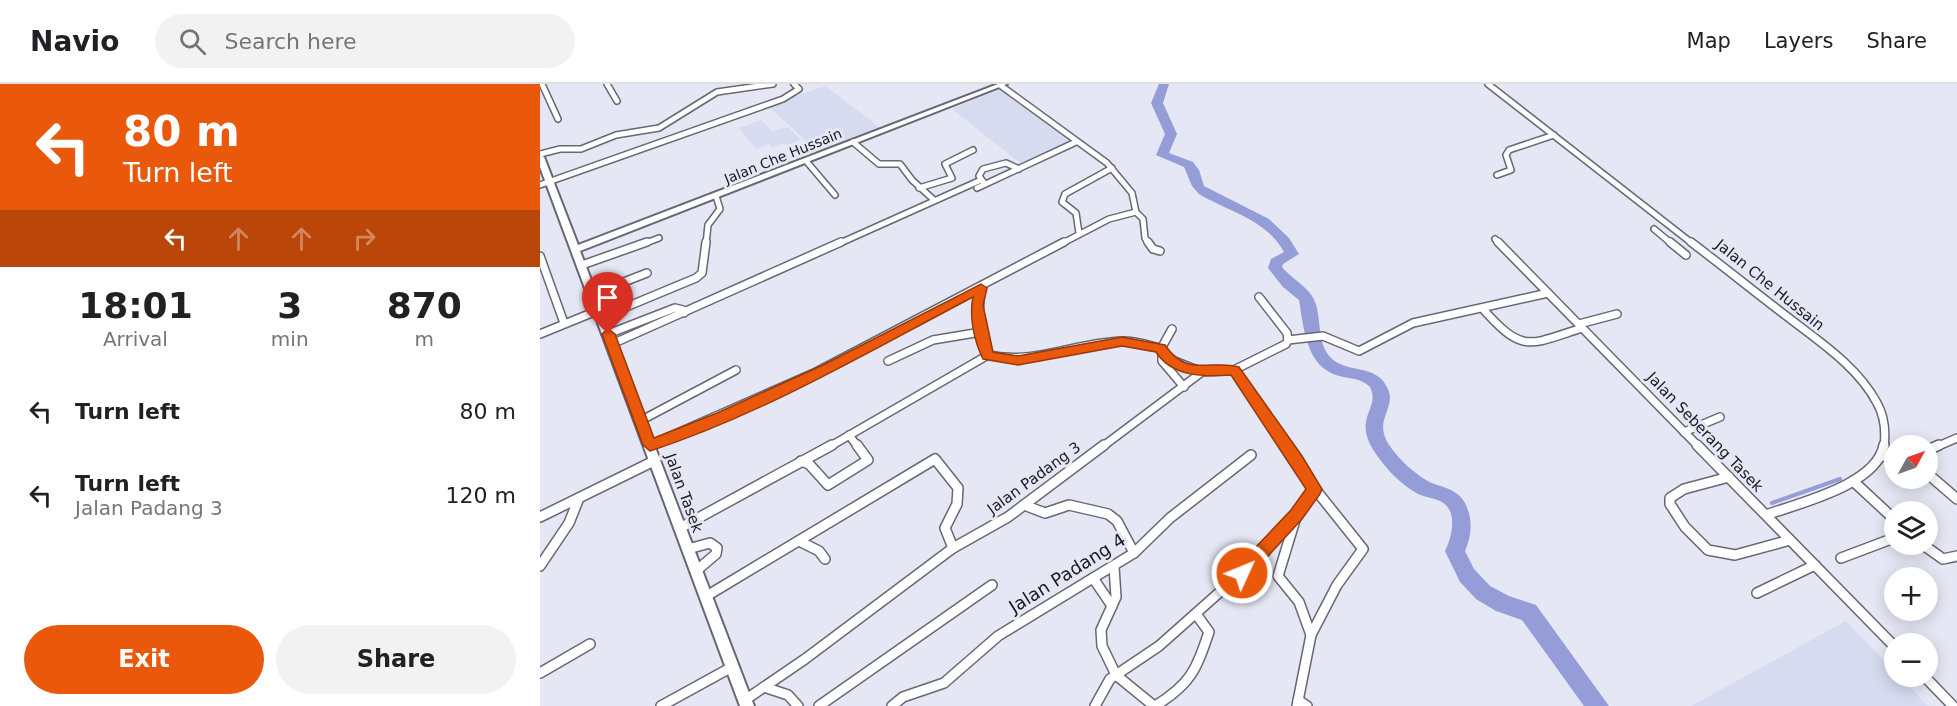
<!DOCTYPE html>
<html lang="en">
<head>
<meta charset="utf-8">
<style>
	body { margin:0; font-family:"DejaVu Sans",sans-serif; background:#f2f2f2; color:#202124; height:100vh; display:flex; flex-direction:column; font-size:22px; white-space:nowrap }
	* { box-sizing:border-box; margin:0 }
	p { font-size:20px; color:#757577 }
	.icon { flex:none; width:33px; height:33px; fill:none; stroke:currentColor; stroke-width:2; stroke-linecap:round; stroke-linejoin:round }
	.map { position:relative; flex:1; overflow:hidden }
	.side { display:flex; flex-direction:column; background:#fff; width:540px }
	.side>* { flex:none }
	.guide { background:#ea580c; color:#fff; overflow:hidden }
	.needle { width:39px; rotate:50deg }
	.controls { position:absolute; left:1344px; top:351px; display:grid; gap:12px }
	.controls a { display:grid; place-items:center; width:54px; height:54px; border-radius:50%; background:#fff; box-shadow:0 3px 15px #0003; font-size:30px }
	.pin { position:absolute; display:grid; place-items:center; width:51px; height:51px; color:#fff; margin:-62px -26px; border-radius:50% 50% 50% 0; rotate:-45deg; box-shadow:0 0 6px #0007 }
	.pin .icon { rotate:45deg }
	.me { position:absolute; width:66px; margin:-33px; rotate:46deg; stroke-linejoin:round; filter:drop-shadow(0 0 4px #0008) }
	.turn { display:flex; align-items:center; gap:21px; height:126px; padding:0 24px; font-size:27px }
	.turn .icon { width:78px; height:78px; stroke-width:2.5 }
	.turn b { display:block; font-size:42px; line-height:51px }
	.lanes { display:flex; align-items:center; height:57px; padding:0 24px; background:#0003; justify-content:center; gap:30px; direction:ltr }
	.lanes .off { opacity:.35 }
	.eta { display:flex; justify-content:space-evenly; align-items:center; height:102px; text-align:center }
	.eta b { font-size:36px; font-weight:700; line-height:42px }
	.cta { display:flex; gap:12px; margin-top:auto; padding:12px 24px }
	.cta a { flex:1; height:69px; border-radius:36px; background:#ea580c; color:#fff; font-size:24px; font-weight:700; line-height:69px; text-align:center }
	.cta a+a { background:#f2f2f2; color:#202124 }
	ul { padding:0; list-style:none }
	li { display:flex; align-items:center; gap:18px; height:84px; padding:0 24px }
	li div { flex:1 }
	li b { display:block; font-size:22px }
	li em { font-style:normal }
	header { display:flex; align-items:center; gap:36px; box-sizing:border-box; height:84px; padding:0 30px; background:#fff; border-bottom:2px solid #e0e0e0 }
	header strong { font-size:28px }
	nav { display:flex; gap:33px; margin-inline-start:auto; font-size:21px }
	.search { width:420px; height:54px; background:#f2f2f2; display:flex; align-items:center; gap:15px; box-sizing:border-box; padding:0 21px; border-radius:33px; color:#757577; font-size:22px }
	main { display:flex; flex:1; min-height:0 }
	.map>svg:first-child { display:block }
	.built { fill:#d7dbf0 }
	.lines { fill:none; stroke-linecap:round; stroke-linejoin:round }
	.stream { stroke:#949dd7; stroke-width:4 }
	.river { fill:#949dd7; fill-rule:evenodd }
	.minor-far2-casing { stroke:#666874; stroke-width:8 }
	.minor-far1-casing { stroke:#666874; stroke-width:10 }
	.minor-casing { stroke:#666874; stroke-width:12 }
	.secondary-casing { stroke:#666874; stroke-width:4 }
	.minor-far2 { stroke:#fff; stroke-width:5 }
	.minor-far1 { stroke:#fff; stroke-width:7 }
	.minor { stroke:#fff; stroke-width:9 }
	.secondary { fill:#fff; fill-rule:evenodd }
	.route { fill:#ea580c; stroke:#983908; stroke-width:1.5 }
	.labels { text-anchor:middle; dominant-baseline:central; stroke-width:6; stroke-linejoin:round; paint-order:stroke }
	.far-street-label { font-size:14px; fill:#1a1b20; stroke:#e5e7f5 }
	.street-label { font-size:15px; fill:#1a1b20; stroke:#e5e7f5 }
	.near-street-label { font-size:18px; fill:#1a1b20; stroke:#e5e7f5 }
</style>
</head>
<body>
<header>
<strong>Navio</strong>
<div class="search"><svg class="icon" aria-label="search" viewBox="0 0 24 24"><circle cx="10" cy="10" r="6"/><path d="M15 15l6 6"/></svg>Search here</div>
<nav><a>Map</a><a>Layers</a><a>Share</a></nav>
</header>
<main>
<section class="side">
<div class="guide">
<div class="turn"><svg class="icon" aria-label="left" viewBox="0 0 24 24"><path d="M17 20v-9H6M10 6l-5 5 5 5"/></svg><div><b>80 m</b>Turn left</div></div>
<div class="lanes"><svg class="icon" aria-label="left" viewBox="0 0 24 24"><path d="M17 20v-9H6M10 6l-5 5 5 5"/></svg><svg class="icon off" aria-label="ahead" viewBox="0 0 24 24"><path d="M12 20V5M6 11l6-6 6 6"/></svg><svg class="icon off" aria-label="ahead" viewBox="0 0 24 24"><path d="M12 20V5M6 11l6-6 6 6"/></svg><svg class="icon off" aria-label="right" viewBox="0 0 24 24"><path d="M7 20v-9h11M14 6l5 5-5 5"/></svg></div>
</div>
<div class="eta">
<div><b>18:01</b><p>Arrival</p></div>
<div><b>3</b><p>min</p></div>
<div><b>870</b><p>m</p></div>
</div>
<ul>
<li><svg class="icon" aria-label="left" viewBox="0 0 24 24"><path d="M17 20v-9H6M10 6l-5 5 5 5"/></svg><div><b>Turn left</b></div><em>80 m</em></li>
<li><svg class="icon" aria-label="left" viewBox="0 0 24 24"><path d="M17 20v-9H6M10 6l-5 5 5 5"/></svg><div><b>Turn left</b><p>Jalan Padang 3</p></div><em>120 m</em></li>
</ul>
<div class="cta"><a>Exit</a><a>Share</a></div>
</section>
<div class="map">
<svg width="1417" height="622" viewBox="0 0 1417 622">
	<rect width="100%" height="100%" fill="#e5e7f5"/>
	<!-- built -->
	<g class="built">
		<path d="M285,2L339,43L277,67L228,22Z"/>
		<path d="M460,4L530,56V59L481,80L412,25Z"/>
		<path d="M221,36L232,47L248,43L261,56L246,61L244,59L232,63L228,60L216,65L199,44Z"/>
		<path d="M1306,537L1354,587V592L1360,593L1388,622H1151Z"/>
	</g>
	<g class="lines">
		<!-- stream -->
		<path class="stream" d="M1232,419L1300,395"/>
		<!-- river -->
		<path class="river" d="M619,0H629L623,19L637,50L629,69L653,78L659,86L664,102L729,135L749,154L759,170L743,180L742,183C750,193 766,202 772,212C783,228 775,256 790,273C807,291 836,278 848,305C857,326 830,337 852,365C862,378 873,388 886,396C900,404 916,403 925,419C933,435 932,451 925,467L934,485L950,502L969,512L996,521L1069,622H1044L982,536L956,527L936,515L920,498L905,467C912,453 919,426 900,417C893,414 885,413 878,410C866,403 855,394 846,383C836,371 823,355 826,338C828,325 837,317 830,303C821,294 811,295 799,292C766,283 764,245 759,216L743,203L728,184L731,175L744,168C726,135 689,128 659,110L652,102L644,83L616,71L625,50L611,19Z"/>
		<!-- minor-far2 casing -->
		<g class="minor-far2-casing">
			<g id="minor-far2">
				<path d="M2,0L18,35"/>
				<path d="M67,0L77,17"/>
				<path d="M948,0L1153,160"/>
				<path d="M460,1L567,79L592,109L596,128L603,135L605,154L609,160"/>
				<path d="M313,58L339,80H360L372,96L394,116"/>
				<path d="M0,70L20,65H41L76,51L119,44L177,8L233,0"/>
				<path d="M267,78L295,111"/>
				<path d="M957,91L971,86L966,71L969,66L1014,51"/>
				<path d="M444,99L439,92L443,85L466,79L479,85"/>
				<path d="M0,101L243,15L259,5L254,0"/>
				<path d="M379,104L412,94L405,80L433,66"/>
				<path d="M437,104L536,58"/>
				<path d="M1114,145L1132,160"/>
				<path d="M539,149L536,129L522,118L525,110L572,84"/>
				<path d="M955,155L959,160"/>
				<path d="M103,160L119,154"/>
				<path d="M166,160L168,141L180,125L176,112"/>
				<path d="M298,160L441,96"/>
				<path d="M521,160L569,135L596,128"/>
			</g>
		</g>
		<!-- minor-far1 casing -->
		<g class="minor-far1-casing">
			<g id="minor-far1">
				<path d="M608,158L613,165L620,167"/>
				<path d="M958,158L1159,363"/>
				<path d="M1130,158L1146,171"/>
				<path d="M1151,158C1184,183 1216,209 1249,234C1280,258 1318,283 1337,319C1345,333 1346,347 1344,363"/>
				<path d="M0,172L24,239"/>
				<path d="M42,181L107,158"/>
				<path d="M53,210L107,189"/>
				<path d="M719,213L747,249L748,256"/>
				<path d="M943,225C983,270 989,261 1042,244"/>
				<path d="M62,233L156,194L162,189L166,158"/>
				<path d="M1039,240L1077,230"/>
				<path d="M632,245L622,263V277L644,303"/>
				<path d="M0,250L59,226"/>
				<path d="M68,250L135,224L143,226L144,229"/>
				<path d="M748,256L783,252L819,267L873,239L1008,209"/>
				<path d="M72,260L301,158"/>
				<path d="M448,271C496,281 536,258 583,257C596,257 608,261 620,264L627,274L662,288"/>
				<path d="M348,277L393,256L441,248"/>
				<path d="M694,286L746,363"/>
				<path d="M100,337L196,286"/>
				<path d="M1144,348L1180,333"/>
				<path d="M309,351L318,363"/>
				<path d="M110,361L276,288L524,158"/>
				<path d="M289,363L448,271L439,230L441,204"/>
				<path d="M562,363L662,288L694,286L746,260L748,256"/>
				<path d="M1396,363L1417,354"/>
			</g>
		</g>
		<!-- minor casing -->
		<g class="minor-casing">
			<g id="minor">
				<path d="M745,361L775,405L823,465L797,501L771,551L757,622"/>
				<path d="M1157,361L1354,562"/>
				<path d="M1388,366L1399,361"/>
				<path d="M1342,372L1354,373"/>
				<path d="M261,377L269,380L288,401L328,376L317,361"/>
				<path d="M1388,390L1417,415"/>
				<path d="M1189,393L1144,405L1130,414V420L1145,443L1168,466L1195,471L1250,456"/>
				<path d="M1313,397L1354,435"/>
				<path d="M484,421L505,429L529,421L568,430L577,437L594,469"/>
				<path d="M1226,431C1259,419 1337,401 1344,361"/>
				<path d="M0,433L116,376"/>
				<path d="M756,433L738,492L759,518L771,551"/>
				<path d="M140,444L292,361"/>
				<path d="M259,457L279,467L285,475"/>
				<path d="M1382,460L1403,475L1417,472"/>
				<path d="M148,465L170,459L177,464L176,470L156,487"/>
				<path d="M1301,474L1354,454"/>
				<path d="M0,482L29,439L39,414"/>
				<path d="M574,483L576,513L561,546L562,562L576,591L614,622"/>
				<path d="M553,494L572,522"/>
				<path d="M1217,509L1275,481"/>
				<path d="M165,513L395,375L418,404L417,420L405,444L413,464"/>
				<path d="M0,589L50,560"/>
				<path d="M1384,592L1413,622"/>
				<path d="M224,603L248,611L258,622"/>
				<path d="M205,616L265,575L413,464L468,433L564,361"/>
				<path d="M758,616L767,622"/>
				<path d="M121,622L192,583"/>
				<path d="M279,622L452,501"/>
				<path d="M352,622L363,613L404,599L458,552L594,469L630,434L711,371"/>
				<path d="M555,622L570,595L619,562L717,475L757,431L775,405"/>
				<path d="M615,622C651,600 656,586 669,548L656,530"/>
			</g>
		</g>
		<!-- secondary casing -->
		<g class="secondary-casing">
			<path id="secondary" d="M458,0H467L40,167L214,622H200L0,83V71L4,73L38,161Z"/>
		</g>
		<!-- minor-far2 -->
		<use href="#minor-far2" class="minor-far2"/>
		<!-- minor-far1 -->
		<use href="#minor-far1" class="minor-far1"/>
		<!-- minor -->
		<use href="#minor" class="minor"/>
		<!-- secondary -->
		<use href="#secondary" class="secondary"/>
	</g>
	<!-- route -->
	<path class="route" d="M441,200L447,204L443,221L453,268L478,272L582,253L625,261C647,294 671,275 699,283L762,372L782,405L780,410L762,435L708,494L702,496L696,494L693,489L696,484L751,426L766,405L691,291C664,293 632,293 616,268L582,262L478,281L443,275C434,257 429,232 433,213C328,268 223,330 110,367L103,361L62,250L68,245L75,250L114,354L177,329L285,280Z"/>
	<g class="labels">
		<!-- far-street labels -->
		<g class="far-street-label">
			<text transform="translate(243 72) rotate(-22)">Jalan Che Hussain</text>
		</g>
		<!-- street labels -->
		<g class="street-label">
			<text transform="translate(1230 201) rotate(39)">Jalan Che Hussain</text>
			<text transform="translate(1165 348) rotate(46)">Jalan Seberang Tasek</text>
			<text transform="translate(494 394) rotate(-36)">Jalan Padang 3</text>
			<text transform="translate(144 409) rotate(70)">Jalan Tasek</text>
		</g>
		<!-- near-street labels -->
		<g class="near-street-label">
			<text transform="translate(527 489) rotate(-32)">Jalan Padang 4</text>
		</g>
	</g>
</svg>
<div class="controls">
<a><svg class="needle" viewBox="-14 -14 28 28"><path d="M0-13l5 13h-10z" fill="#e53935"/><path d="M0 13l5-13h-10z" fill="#757577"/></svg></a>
<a><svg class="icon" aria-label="layers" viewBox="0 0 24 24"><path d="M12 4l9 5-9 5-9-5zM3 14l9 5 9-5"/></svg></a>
<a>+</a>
<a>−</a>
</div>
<div class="pin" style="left:68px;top:250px;background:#d93025"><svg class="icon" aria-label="arrive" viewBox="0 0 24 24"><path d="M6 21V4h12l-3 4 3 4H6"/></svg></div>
<svg class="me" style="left:702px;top:489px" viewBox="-20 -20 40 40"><circle r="17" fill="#ea580c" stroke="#fff" stroke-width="3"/><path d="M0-11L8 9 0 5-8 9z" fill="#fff"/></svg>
</div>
</main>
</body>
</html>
